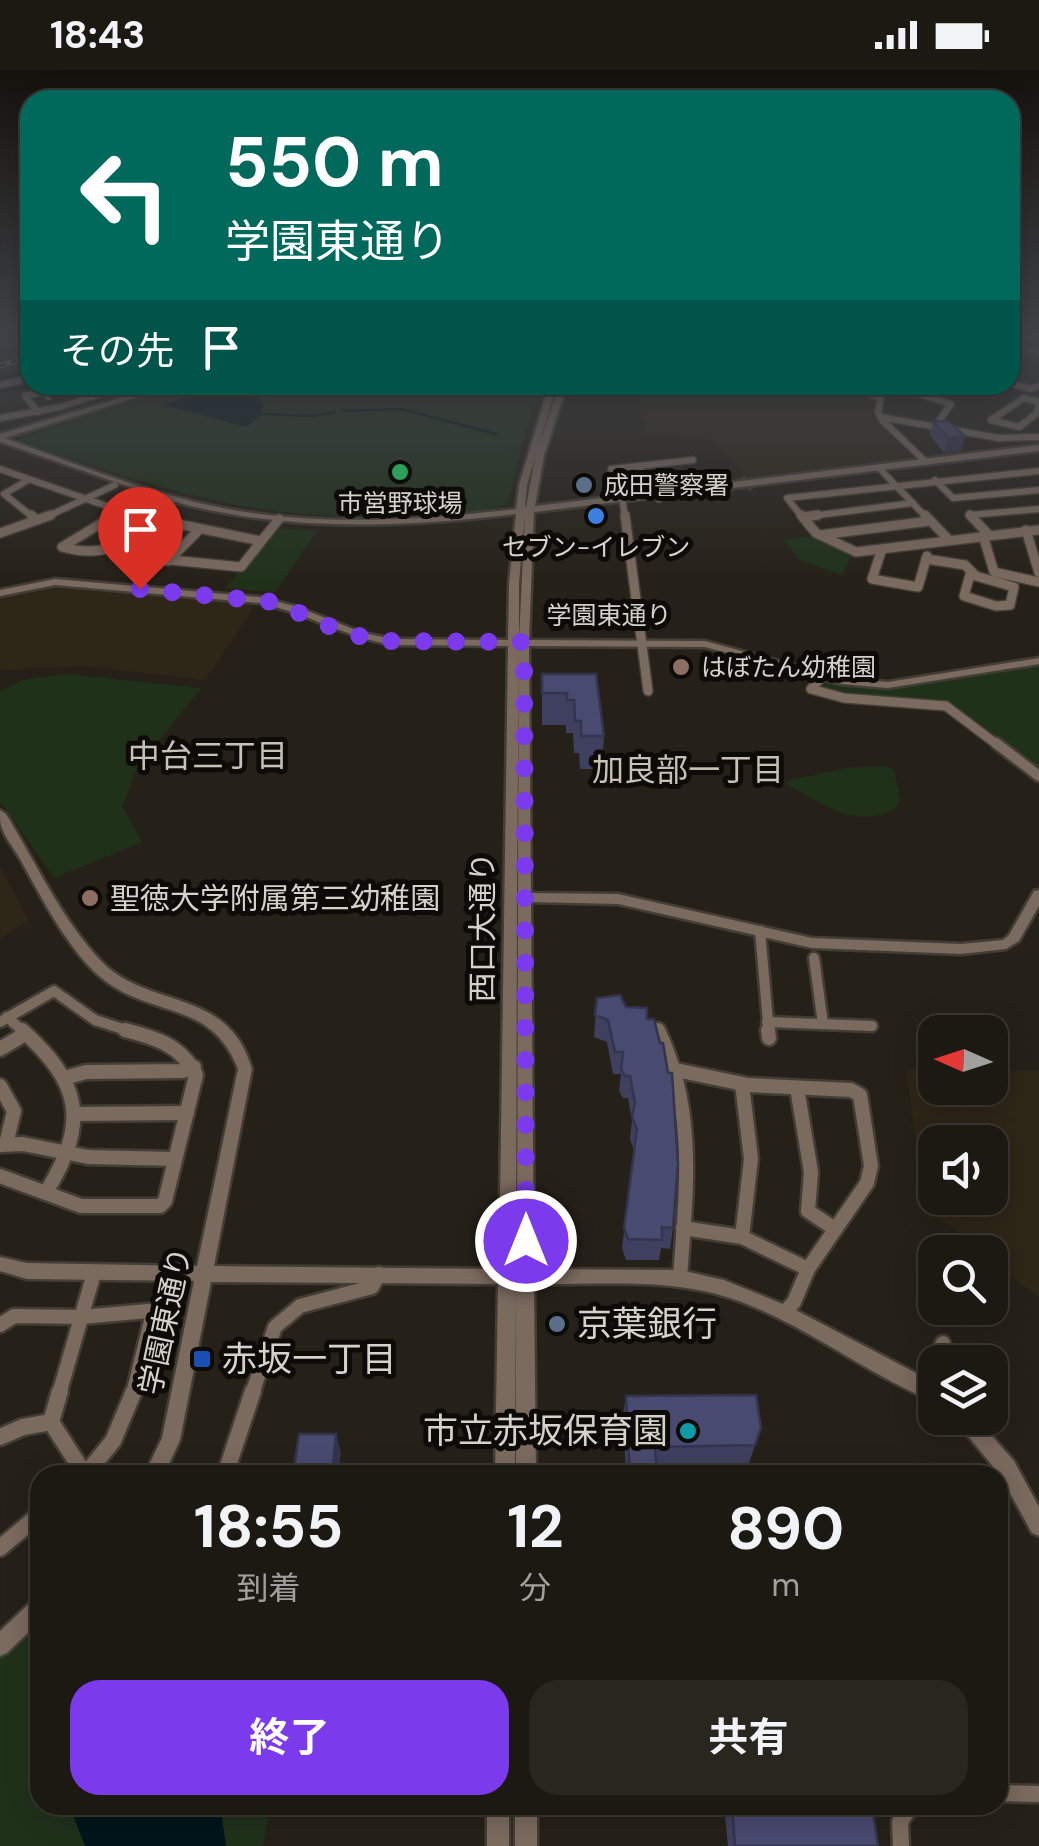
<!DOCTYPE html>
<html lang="ja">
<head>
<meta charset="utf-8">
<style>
	body { margin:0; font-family:"DM Sans","Noto Sans JP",sans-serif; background:#292620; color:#f1f3f6; height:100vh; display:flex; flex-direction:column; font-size:38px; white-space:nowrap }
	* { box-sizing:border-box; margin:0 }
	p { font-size:32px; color:#a0a09f }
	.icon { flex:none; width:55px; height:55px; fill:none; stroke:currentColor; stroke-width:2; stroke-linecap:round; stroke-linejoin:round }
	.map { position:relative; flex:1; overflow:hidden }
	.side { position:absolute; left:30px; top:1395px; width:978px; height:350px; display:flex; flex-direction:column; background:#1c1912; border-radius:30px; box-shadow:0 5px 25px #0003,0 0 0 2px #3a3832 }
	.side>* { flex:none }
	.guide { position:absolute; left:20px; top:20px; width:1000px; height:305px; border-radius:30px; box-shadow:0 5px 25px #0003,0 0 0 2px #3a3832; background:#00695c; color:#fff; overflow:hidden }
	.needle { width:65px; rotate:273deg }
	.controls { position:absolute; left:918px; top:945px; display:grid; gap:20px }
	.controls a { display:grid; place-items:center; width:90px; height:90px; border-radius:20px; background:#1c1912; box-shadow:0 5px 25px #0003,0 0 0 2px #3a3832; font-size:50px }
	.pin { position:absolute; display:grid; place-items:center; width:85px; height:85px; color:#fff; margin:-102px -42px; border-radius:50% 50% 50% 0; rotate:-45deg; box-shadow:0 0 10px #0007 }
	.pin .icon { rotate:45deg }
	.me { position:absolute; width:110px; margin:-55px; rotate:0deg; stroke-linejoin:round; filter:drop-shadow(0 0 8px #0008) }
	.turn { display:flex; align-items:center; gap:35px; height:210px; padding:0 40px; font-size:45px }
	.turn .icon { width:130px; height:130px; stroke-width:2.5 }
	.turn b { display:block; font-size:70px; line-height:85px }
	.then { display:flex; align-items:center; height:95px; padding:0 40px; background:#0003; gap:20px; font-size:38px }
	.eta { display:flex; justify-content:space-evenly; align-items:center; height:170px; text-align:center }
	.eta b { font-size:60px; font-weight:700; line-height:70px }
	.cta { display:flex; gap:20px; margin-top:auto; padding:20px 40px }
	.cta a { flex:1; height:115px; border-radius:30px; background:#7c3aed; color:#fff; font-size:40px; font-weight:700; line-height:115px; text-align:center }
	.cta a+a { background:#292620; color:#f1f3f6 }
	.status { display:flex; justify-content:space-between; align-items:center; height:70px; padding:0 50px; background:#1c1912; direction:ltr }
	.status svg { height:28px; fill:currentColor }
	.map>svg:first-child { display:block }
	.built { fill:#2e2617; fill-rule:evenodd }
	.green { fill:#20311a }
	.water { fill:#00151b }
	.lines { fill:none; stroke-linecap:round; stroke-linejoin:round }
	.stream { stroke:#00151b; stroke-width:2.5 }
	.river { fill:#00151b; fill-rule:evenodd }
	.minor-tunnel { stroke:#403b33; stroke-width:6; stroke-dasharray:6 4; stroke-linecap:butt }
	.minor-far4-casing { stroke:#423d35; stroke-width:9 }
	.minor-far3-casing { stroke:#423d35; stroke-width:12 }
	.minor-far2-casing { stroke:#423d35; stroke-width:15 }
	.minor-far1-casing { stroke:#423d35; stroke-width:19 }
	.minor-casing { stroke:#423d35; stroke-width:21 }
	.tertiary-casing { stroke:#423d35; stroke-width:5 }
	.minor-far4 { stroke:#7b6a5e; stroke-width:6 }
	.minor-far3 { stroke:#7b6a5e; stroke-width:9 }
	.minor-far2 { stroke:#7b6a5e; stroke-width:10 }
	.minor-far1 { stroke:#7b6a5e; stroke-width:14 }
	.minor { stroke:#7b6a5e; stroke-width:16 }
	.tertiary { fill:#7b6a5e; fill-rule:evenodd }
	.rail-casing { stroke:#8c8780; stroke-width:5 }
	.rail { stroke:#0d0b07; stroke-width:2.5; stroke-dasharray:6; stroke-linecap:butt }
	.wall { fill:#3f405f }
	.shaded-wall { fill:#33344e }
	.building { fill:#494a6f; stroke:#33344e; stroke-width:2.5 }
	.route { stroke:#7c3aed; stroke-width:18; stroke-dasharray:0 32.4 }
	.leisure-dot { fill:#2e9e5b; stroke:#0d0b07; stroke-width:4 }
	.service-dot { fill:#5c6f8a; stroke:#0d0b07; stroke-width:4 }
	.shop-dot { fill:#3f7fe0; stroke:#0d0b07; stroke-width:4 }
	.education-dot { fill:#8d6e63; stroke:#0d0b07; stroke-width:4 }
	.transit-dot { fill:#1a4fb4; stroke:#0d0b07; stroke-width:4 }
	.culture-dot { fill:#0f9aa8; stroke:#0d0b07; stroke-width:4 }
	.labels { text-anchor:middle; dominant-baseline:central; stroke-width:10; stroke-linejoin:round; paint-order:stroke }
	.far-poi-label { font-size:25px; fill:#d5d1cb; stroke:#0d0b07; text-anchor:start }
	.far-street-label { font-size:25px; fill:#d5d1cb; stroke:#0d0b07 }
	.poi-label { font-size:30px; fill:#d5d1cb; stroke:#0d0b07; text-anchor:start }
	.street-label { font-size:30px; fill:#d5d1cb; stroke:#0d0b07 }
	.neighbourhood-label { font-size:32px; fill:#c8c1b5; stroke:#0d0b07 }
	.near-poi-label { font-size:35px; fill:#d5d1cb; stroke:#0d0b07; text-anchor:start }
</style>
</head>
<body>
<div class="status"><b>18:43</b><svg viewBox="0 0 49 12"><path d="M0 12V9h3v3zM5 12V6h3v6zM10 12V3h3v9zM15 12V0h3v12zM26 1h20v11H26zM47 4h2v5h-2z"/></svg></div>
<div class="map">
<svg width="1039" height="1776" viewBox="0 0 1039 1776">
	<rect width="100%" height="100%" fill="#262118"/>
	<!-- built -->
	<g class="built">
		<path d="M634,315L840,316L876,329L875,347L916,389L750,407L710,369L646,365Z"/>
		<path d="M56,518L251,534L252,540L205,610L85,596L0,600V529L27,520Z"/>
		<path d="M0,797L28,850L0,869Z"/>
		<path d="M906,1000L935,1001V1018H990V1001H1039V1227L990,1192V1182H980L949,1155L926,1142ZM990,1072V1128H935V1072Z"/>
	</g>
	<!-- green -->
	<g class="green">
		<path d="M184,315H544L526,357L508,432C491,444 461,443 441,444C316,454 224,439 107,400C79,390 46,383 20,369Z"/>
		<path d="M275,458L317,461L275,522L226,518Z"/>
		<path d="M813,466L852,483L842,505L799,490L783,470Z"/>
		<path d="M1039,597V698L948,632L844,626L820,620L826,611C904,631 963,602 1039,597Z"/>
		<path d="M65,604L201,618L137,697L122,737L142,772L54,808L0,731V622L22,610Z"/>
		<path d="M886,696L894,701L900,728L896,738C855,761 819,732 783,712L846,698Z"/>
		<path d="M40,1546V1735H266L269,1742L263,1776H0V1584Z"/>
	</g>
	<!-- water -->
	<g class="water">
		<path d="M219,315L259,327L264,335L260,346L246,357L164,335Z"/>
		<path d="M69,1735H220L226,1776H85Z"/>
	</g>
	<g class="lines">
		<!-- stream -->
		<g class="stream">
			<path d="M0,321L37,315"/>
			<path d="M342,341L401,339L496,364"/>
			<path d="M261,344L313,346L335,342"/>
		</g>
		<!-- river -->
		<path class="river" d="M30,300V306L0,313V307Z"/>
		<!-- minor-tunnel -->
		<path class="minor-tunnel" d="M742,407L755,423"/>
		<!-- minor-far4 casing -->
		<g class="minor-far4-casing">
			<g id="minor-far4">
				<path d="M1010,313L1030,319L1039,316"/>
				<path d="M0,315L30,308"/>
				<path d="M846,315L881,328L878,342L882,350L926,392"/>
				<path d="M910,315L909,321L951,334L936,355"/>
				<path d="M1039,332L1024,328L991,350L1019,357L1036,344L1039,335"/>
				<path d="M38,342L25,326L45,321L48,327"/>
				<path d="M880,347L999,368L1039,367"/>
				<path d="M0,348L60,337L130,315"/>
				<path d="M638,396L659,429"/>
				<path d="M879,398L927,448"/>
				<path d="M0,399L141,448"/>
				<path d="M611,399L693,390"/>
				<path d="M28,410L4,424L34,448"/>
				<path d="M935,410L953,428L1039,420"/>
				<path d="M623,433L625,448"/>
				<path d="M803,447L913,433"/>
				<path d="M44,448L115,415"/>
				<path d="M111,448L120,442"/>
				<path d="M803,448L787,428L1039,401"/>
				<path d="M972,448L970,445L1039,439"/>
			</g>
		</g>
		<!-- minor-far3 casing -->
		<g class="minor-far3-casing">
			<g id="minor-far3">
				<path d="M31,445L37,450"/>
				<path d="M115,445L62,477C101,488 123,476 154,452"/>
				<path d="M134,445L261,471"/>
				<path d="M625,445L648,621"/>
				<path d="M801,445L816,463L856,482L1039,460"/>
				<path d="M925,445L949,470"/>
				<path d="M970,445L989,465"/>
				<path d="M803,447L818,445"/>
				<path d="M1026,460L1039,503"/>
				<path d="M0,463L51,445"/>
				<path d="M820,465L930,451"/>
				<path d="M983,465L994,502L1039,512"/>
				<path d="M882,479L872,509L918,517L927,486"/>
				<path d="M141,487L241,497L279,449"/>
				<path d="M926,489L965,495L976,506L1014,517L1010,535L996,536L964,526L971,501"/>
				<path d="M168,491L197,462"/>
				<path d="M823,606L811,619L844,628L946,636L999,676"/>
			</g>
		</g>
		<!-- minor-far2 casing -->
		<g class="minor-far2-casing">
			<g id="minor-far2">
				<path d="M996,673L1039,706"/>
				<path d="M760,861L769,963"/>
				<path d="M814,888L823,954"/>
				<path d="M7,947L25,963"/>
				<path d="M0,952L54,921L95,950L135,963"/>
				<path d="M767,952L872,956"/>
				<path d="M657,959L659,963"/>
			</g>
		</g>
		<!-- minor-far1 casing -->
		<g class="minor-far1-casing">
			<g id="minor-far1">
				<path d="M22,960C81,1013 89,1051 47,1121"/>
				<path d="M658,960C697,1041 686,1122 680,1208"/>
				<path d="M768,960L769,968"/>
				<path d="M0,979L25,964"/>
				<path d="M676,1000L748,1015L851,1020L860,1025L871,1096L867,1113L808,1199L794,1232L784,1243"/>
				<path d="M68,1007L86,1002L183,1001L194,997"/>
				<path d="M742,1014L751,1089L742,1167"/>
				<path d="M0,1016L14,1041L6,1074"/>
				<path d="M797,1018L811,1102L808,1141L835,1159"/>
				<path d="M74,1044L187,1043"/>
				<path d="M0,1075L23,1074L88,1087L175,1089"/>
				<path d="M0,1106L81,1136H160L165,1131L196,1005C181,975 156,968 125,960"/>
				<path d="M683,1158L742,1167L808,1199"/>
				<path d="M0,1255L14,1246L81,1247L148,1241L152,1247L133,1324"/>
				<path d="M924,1315L943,1273"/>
				<path d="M59,1324L94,1203"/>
				<path d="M252,1324L275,1257L300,1236L372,1217L379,1204"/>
			</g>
		</g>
		<!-- minor casing -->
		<g class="minor-casing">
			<g id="minor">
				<path d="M60,1321L51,1352L85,1405"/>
				<path d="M0,1367L23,1357L51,1352"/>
				<path d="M85,1405L113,1371L134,1321"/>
				<path d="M225,1405L253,1321"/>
				<path d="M0,1478L40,1444"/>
				<path d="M998,1723L1039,1724"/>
				<path d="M901,1776L900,1752L911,1735"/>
			</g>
		</g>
		<!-- tertiary casing -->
		<g class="tertiary-casing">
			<g id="tertiary">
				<path d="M1010,271L1039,280V284L1010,275Z"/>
				<path d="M164,315H176L5,368C68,391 130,416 195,432C300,458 410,451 516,439L519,415L549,315H557L538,378L559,315H567L544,386L535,436L1039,375V381L534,442L529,570L705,571L841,608L888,612L1039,588V594L888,618L841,614L705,577L529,576L531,823L618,824L812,868L961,874L1003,870L1009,865L1034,821L1039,820V836L1019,871L1006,879L961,884L812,878L618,834L531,832L534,1199L680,1200L724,1210L790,1237L935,1313V1332C861,1302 797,1247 720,1225C662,1208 594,1215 534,1214L536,1405H516L515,1214V1405H495L498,1214L211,1212L180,1370L164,1405H144L162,1368L194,1211L27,1209L0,1201V1187L27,1193L197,1196L238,999C212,932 158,948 108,913C71,887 42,828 20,789C14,778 4,767 1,755C0,753 0,743 0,740L6,744C36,793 62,850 102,892C138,929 197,924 230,959C242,971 247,984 252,999L214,1196L499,1199L508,576L394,575C347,568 306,543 260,533L55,515L0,526V520L55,509L260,527L298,537L363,563L394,569L508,570L509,513L516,444C399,458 282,462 167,430L0,372V364ZM535,388L526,437H525L527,415ZM525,443L519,570V513ZM519,576L518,822L517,823ZM517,831L518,832L517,1199H516Z"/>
				<path d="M956,1348H976L1014,1391L1039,1437V1466L1032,1463L1000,1405L958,1354Z"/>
				<path d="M40,1527V1551L7,1583L0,1586V1561L33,1530Z"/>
				<rect x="487" y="1735" width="22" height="41"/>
				<rect x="515" y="1735" width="22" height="41"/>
			</g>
		</g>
		<!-- minor-far4 -->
		<use href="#minor-far4" class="minor-far4"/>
		<!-- minor-far3 -->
		<use href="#minor-far3" class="minor-far3"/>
		<!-- minor-far2 -->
		<use href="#minor-far2" class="minor-far2"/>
		<!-- minor-far1 -->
		<use href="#minor-far1" class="minor-far1"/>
		<!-- minor -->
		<use href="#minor" class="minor"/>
		<!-- tertiary -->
		<use href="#tertiary" class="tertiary"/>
		<!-- rail casing -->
		<g class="rail-casing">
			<path id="rail" d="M0,296L30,286"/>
		</g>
		<!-- rail -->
		<use href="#rail" class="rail"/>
	</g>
	<!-- wall -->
	<g class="wall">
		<path d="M933,351L965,366L961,381L944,383L930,365Z"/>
		<path d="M542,604H596L604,666L602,699H580L579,683H574L573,663H566V655H542Z"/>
		<path d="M597,928L626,937L647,949L673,1158L670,1179L661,1178L659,1190H626L622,1178L634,1080L630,1069L632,1051L628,1028H623L619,1021L621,1004H613L607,972L594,967Z"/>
		<path d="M626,1326L761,1358L749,1393L656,1395L657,1405H626L623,1345Z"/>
		<path d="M724,1735H825L878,1776H728Z"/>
	</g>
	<!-- shaded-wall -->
	<g class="shaded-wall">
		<path d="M965,366L961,381L944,383L948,368Z"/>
		<path d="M336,1364L341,1383L338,1405H332Z"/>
	</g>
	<!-- building -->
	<g class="building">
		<path d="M933,351H948L965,366L948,368Z"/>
		<path d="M542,604H596L604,666H581V651H575L574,630H567V623H542Z"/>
		<path d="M620,925L626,937L647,938V949H654L660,973H663L668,1003H672L678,1094L673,1158L662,1157V1170L628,1169L624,1158L637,1059L632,1047L635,1033L630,1006H625L621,999L623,982H615L608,950L595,945L597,928Z"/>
		<path d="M756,1325L761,1358L755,1375L655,1377L657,1405H630L626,1326Z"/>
		<path d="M299,1364H336L332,1405H293Z"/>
		<path d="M732,1735H825L872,1737L878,1776H735Z"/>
	</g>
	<!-- sky -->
	<linearGradient id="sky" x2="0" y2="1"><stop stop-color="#15120d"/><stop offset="0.52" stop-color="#414348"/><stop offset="1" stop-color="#414348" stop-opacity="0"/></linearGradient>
	<rect width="1039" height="513" fill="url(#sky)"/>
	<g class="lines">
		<!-- route -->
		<path class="route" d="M140,519L274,532L345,563L383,571L524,572L526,1171"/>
	</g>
	<!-- markers -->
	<circle class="leisure-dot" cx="400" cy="402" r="10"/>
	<g class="service-dot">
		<circle cx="584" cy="415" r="10"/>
		<circle cx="557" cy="1254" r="10"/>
	</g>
	<circle class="shop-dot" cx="596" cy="446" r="10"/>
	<g class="education-dot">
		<circle cx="681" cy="597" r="10"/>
		<circle cx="90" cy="828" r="10"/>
	</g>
	<rect class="transit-dot" x="192" y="1279" width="20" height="20" rx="5"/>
	<circle class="culture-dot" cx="688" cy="1361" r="10"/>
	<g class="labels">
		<!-- far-poi labels -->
		<g class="far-poi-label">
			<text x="604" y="415">成田警察署</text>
			<text x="400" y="433" text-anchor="middle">市営野球場</text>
			<text x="596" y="477" text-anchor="middle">セブン-イレブン</text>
			<text x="701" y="597">はぼたん幼稚園</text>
		</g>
		<!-- far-street labels -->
		<g class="far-street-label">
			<text x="609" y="545">学園東通り</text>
		</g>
		<!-- poi labels -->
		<g class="poi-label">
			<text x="110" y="828">聖徳大学附属第三幼稚園</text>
		</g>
		<!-- street labels -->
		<g class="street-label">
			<text transform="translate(482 857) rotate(-90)">西口大通り</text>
			<text transform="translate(165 1251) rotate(-78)">学園東通り</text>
		</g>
		<!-- neighbourhood labels -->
		<g class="neighbourhood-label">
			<text x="208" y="686">中台三丁目</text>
			<text x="688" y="700">加良部一丁目</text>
		</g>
		<!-- near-poi labels -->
		<g class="near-poi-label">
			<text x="577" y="1254">京葉銀行</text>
			<text x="222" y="1289">赤坂一丁目</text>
			<text x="668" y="1361" text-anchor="end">市立赤坂保育園</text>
		</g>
	</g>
</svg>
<div class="controls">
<a><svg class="needle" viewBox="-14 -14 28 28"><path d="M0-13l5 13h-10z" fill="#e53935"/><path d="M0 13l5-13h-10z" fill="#a0a09f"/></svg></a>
<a><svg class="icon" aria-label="sound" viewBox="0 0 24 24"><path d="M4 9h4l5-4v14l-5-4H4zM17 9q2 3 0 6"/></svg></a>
<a><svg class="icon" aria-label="search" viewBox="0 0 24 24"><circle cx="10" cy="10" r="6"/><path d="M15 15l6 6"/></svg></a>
<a><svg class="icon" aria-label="layers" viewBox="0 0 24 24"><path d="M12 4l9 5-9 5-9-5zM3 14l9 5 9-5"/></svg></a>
</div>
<div class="pin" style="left:140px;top:519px;background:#d93025"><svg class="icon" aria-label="arrive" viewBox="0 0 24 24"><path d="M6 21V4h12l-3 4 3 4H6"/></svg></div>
<svg class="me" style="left:526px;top:1171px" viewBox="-20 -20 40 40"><circle r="17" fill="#7c3aed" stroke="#fff" stroke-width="3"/><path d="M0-11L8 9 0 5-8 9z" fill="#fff"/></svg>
<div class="guide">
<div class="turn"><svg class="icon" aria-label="left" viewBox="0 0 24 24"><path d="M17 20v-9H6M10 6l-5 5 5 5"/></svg><div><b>550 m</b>学園東通り</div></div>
<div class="then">その先<svg class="icon" aria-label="arrive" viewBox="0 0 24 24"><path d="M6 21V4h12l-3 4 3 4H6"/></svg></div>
</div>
<section class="side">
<div class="eta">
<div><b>18:55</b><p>到着</p></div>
<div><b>12</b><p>分</p></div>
<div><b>890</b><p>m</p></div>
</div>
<div class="cta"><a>終了</a><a>共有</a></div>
</section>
</div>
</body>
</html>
